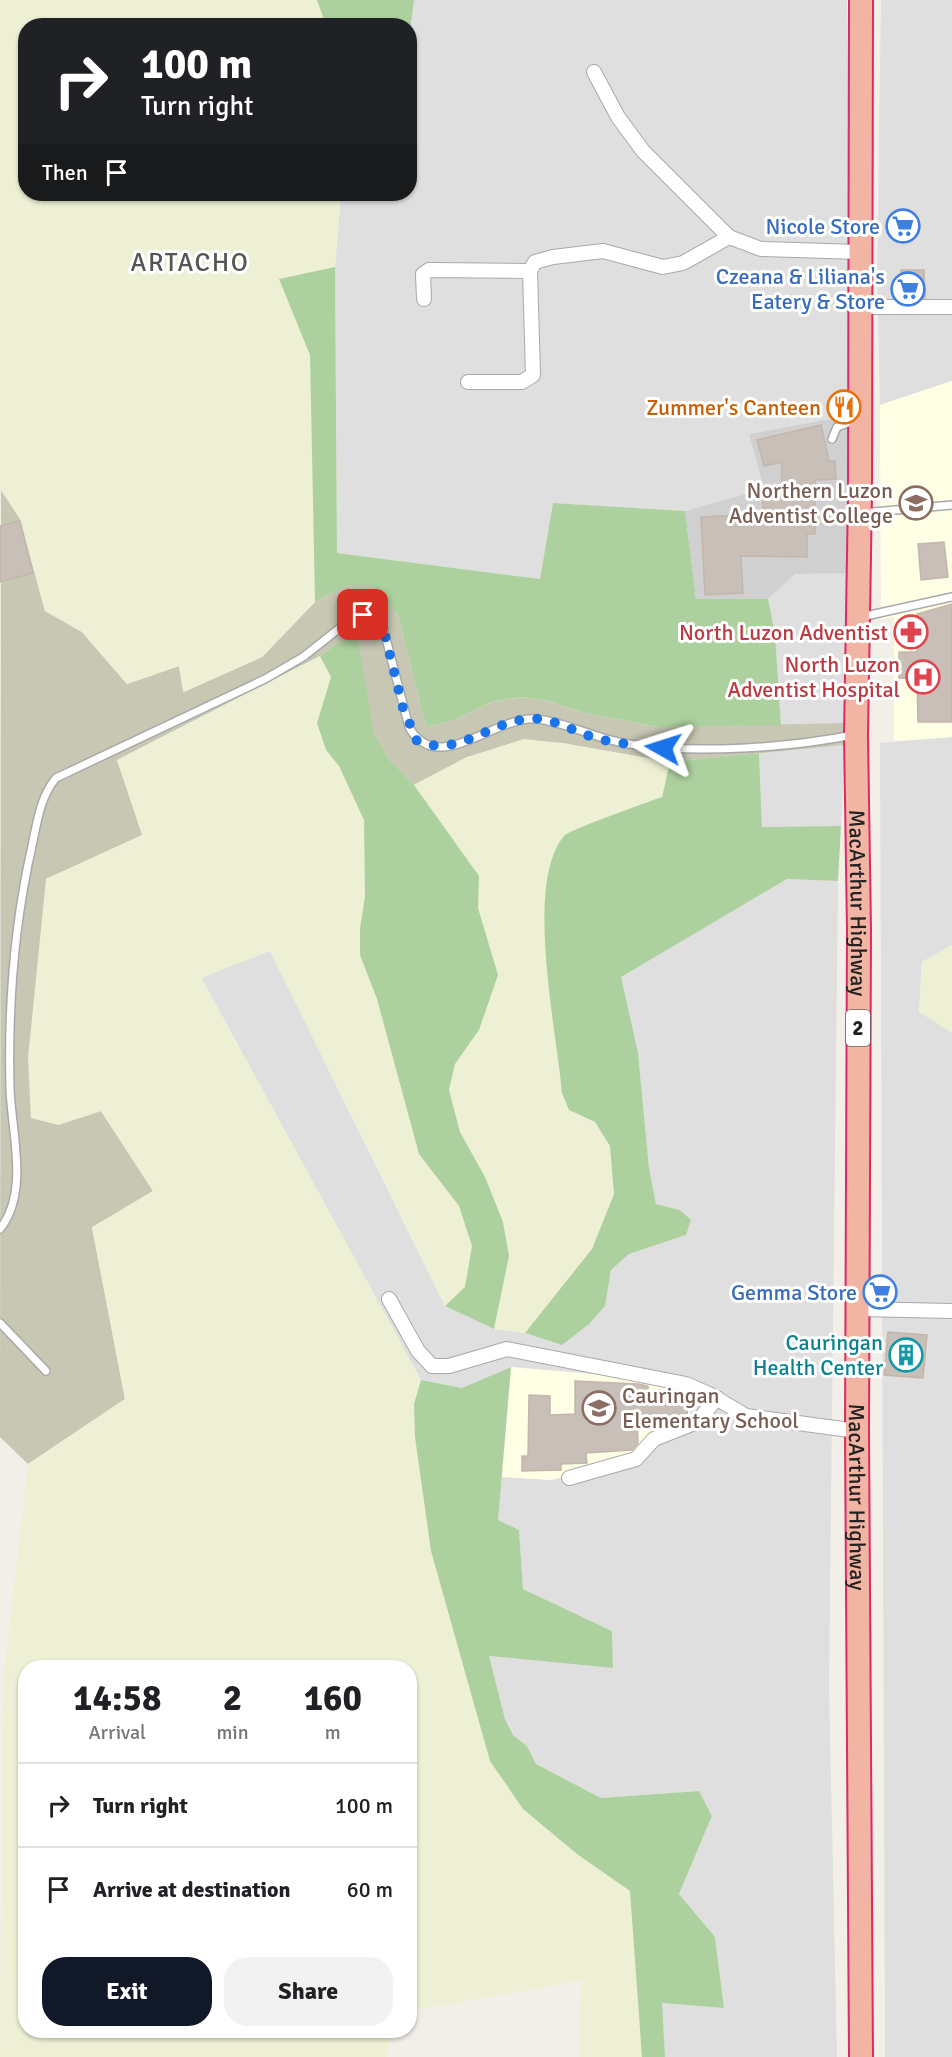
<!DOCTYPE html>
<html lang="en">
<head>
<meta charset="utf-8">
<style>
	body { margin:0; font-family:Signika,sans-serif; background:#f2f2f2; color:#202124; height:100vh; display:flex; flex-direction:column; font-size:22px; white-space:nowrap }
	* { box-sizing:border-box; margin:0 }
	p { font-size:20px; color:#757577 }
	.icon { flex:none; width:33px; height:33px; fill:none; stroke:currentColor; stroke-width:2; stroke-linecap:round; stroke-linejoin:round }
	.map { position:relative; flex:1; overflow:hidden }
	.drawer { position:absolute; left:18px; top:1660px; width:399px; height:378px; display:flex; flex-direction:column; background:#fff; border-radius:24px; box-shadow:0 2px 4px #0004 }
	.drawer>* { flex:none }
	.top-card { position:absolute; left:18px; top:18px; width:399px; height:183px; border-radius:24px; box-shadow:0 2px 4px #0004; background:#202124; color:#fff; overflow:hidden }
	.pin { position:absolute; display:grid; place-items:center; width:51px; height:51px; color:#fff; margin:-26px; border-radius:12px; box-shadow:0 3px 9px #0006 }
	.me { position:absolute; width:66px; margin:-33px; rotate:276deg; stroke-linejoin:round; filter:drop-shadow(0 0 4px #0008) }
	.turn { display:flex; align-items:center; gap:21px; height:126px; padding:0 24px; font-size:27px }
	.turn .icon { width:78px; height:78px; stroke-width:2.5 }
	.turn b { display:block; font-size:42px; line-height:51px }
	.then { display:flex; align-items:center; height:57px; padding:0 24px; background:#0003; gap:12px; font-size:22px }
	.eta { display:flex; justify-content:space-evenly; align-items:center; height:102px; text-align:center }
	.eta b { font-size:36px; font-weight:700; line-height:42px }
	.action { display:flex; gap:12px; margin-top:auto; padding:12px 24px }
	.action a { flex:1; height:69px; border-radius:24px; background:#111827; color:#fff; font-size:24px; font-weight:700; line-height:69px; text-align:center }
	.action a+a { background:#f2f2f2; color:#202124 }
	ul { padding:0; list-style:none }
	li { display:flex; align-items:center; gap:18px; height:84px; padding:0 24px; border-top:2px solid #e0e0e0 }
	li div { flex:1 }
	li b { display:block; font-size:22px }
	li em { font-style:normal }
	.map>svg:first-child { display:block }
	.residential { fill:#e0dfdf }
	.education { fill:#ffffe5 }
	.religious { fill:#d0d0d0 }
	.construction { fill:#c7c7b4 }
	.farmland { fill:#eef0d5 }
	.forest { fill:#add19e }
	.building { fill:#c7bfb8; stroke:#c4b6ab; stroke-width:1.5 }
	.lines { fill:none; stroke-linecap:round; stroke-linejoin:round }
	.service-casing { stroke:#a9a9a9; stroke-width:10 }
	.minor-casing { stroke:#a9a9a9; stroke-width:16 }
	.trunk-casing { stroke:#dc2a67; stroke-width:26 }
	.service { stroke:#fff; stroke-width:7 }
	.minor { stroke:#fff; stroke-width:14 }
	.trunk { stroke:#f2b4a3; stroke-width:22 }
	.route { stroke:#1a73e8; stroke-width:10; stroke-dasharray:0 18 }
	.labels { text-anchor:middle; dominant-baseline:central; stroke-width:6; stroke-linejoin:round; paint-order:stroke }
	.shield { fill:#fff; stroke:#646464; stroke-width:1.5 }
	.shield-label { font-size:21px; font-weight:bold; fill:#222 }
	.shop-label { font-size:22px; fill:#366cbe; stroke:#fff; text-anchor:end }
	.food-label { font-size:22px; fill:#c56008; stroke:#fff; text-anchor:end }
	.education-label { font-size:22px; fill:#785e54; stroke:#fff; text-anchor:end }
	.health-label { font-size:22px; fill:#be3a42; stroke:#fff; text-anchor:end }
	.street-label { font-size:22px; fill:#222; stroke:#fff }
	.culture-label { font-size:22px; fill:#0d838f; stroke:#fff; text-anchor:end }
	.quarter-label { font-size:26px; letter-spacing:1.5px; fill:#555; stroke:#fff }
</style>
</head>
<body>
<div class="map">
<svg width="952" height="2057" viewBox="0 0 952 2057">
	<rect width="100%" height="100%" fill="#f2efe9"/>
	<!-- residential -->
	<g class="residential">
		<path d="M414,0H847L852,415L749,434L764,489L685,511L553,503L540,579L337,553L335,267L341,194H410V33Z"/>
		<path d="M881,0H952V381L880,405L877,276Z"/>
		<path d="M854,573L846,723L781,725L775,634L768,599L795,574Z"/>
		<path d="M952,737V945L922,962L919,1011L952,1033V2057H885L880,743Z"/>
		<path d="M845,745L841,826L762,827L759,753Z"/>
		<path d="M787,879L838,881L829,1686L837,2057H665L661,2003L724,2008L715,1937L679,1894L712,1816L699,1791L601,1798L536,1764L527,1746L513,1735L505,1719L489,1656L613,1668L612,1631L523,1589L519,1530L498,1521V1500L502,1477L552,1480L512,1367L462,1388L421,1380L201,977L270,951L445,1306L494,1329L525,1333L562,1345L605,1306L611,1270L629,1254L686,1235L680,1210L656,1204L649,1168L638,1053L620,977Z"/>
	</g>
	<!-- education -->
	<g class="education">
		<path d="M952,381V737L894,741V617L881,619L880,405Z"/>
		<path d="M511,1367L617,1376L690,1393V1424L635,1455L552,1480L502,1477Z"/>
	</g>
	<!-- religious -->
	<path class="religious" d="M852,415L854,573L795,574L768,599H696L685,511L764,489L749,434Z"/>
	<!-- construction -->
	<path class="construction" d="M1,488L20,519L45,611L82,632L127,684L179,666L184,692L262,657L315,602L347,585H372L398,615L426,727L454,720L494,701L524,697L544,700L585,713L658,727L846,723L845,745L670,762L562,743L467,757L414,785L389,759L374,733L349,635L320,656L117,760L143,835L46,879L58,1125L101,1111L153,1191L92,1228L125,1399L28,1464L0,1437Z"/>
	<!-- farmland -->
	<g class="farmland">
		<path d="M0,0H317L320,4L326,25L26,26V194H341L335,267L279,279L310,355L315,602L262,657L183,692L179,666L127,684L82,632L45,611L20,519L0,489Z"/>
		<path d="M320,656L331,677L325,692L326,750L339,766L364,820L365,897L360,928V955L377,999L419,1154L459,1206L472,1246L465,1287L445,1306L270,951L201,978L421,1380L414,1404L523,1809L577,1854L630,1891L642,2057H579L581,1981L410,2011V1668H26V2031H393L386,2057H0L3,1681L28,1464L125,1399L92,1227L153,1191L101,1111L58,1125L31,1118L28,1058L46,879L142,835L117,760Z"/>
		<path d="M524,739L562,743L670,762L662,797L620,814L548,866L546,957L562,1093L569,1110L594,1122L610,1146L614,1194L592,1249L525,1333L494,1329L509,1256L485,1177L460,1132L449,1090L455,1064L479,1030L485,940L478,907L479,876L414,785L467,757Z"/>
		<path d="M952,945V1033L919,1012L922,962Z"/>
	</g>
	<!-- forest -->
	<g class="forest">
		<path d="M317,0H414L410,32V26L326,25Z"/>
		<path d="M335,267L337,553L540,579L553,503L685,511L696,599H768L775,634L781,725L658,727L585,713L544,700L523,697L494,701L454,720L426,727L398,615L372,586L347,585L315,602L310,355L279,279Z"/>
		<path d="M349,635L358,642L374,733L389,759L414,785L479,876L478,908L498,975L479,1030L455,1064L449,1090L460,1132L485,1177L503,1222L509,1256L494,1329L445,1306L465,1287L472,1246L459,1206L419,1154L377,999L360,955V928L365,897L364,820L339,766L326,750L317,723L331,677L320,656Z"/>
		<path d="M759,753L762,827L841,826L838,881L787,879L621,977L638,1053L649,1168L656,1204L680,1210L691,1220L686,1235L629,1254L611,1270L605,1306L589,1324L562,1345L525,1333L592,1249L614,1194L610,1146L595,1122L569,1110L562,1093C557,1033 524,883 564,836C569,830 648,802 662,797L670,762Z"/>
		<path d="M511,1367L498,1520L519,1530L523,1589L612,1631L613,1668L489,1656L505,1719L513,1735L527,1746L536,1764L601,1798L699,1791L712,1816L679,1894L715,1937L724,2008L662,2003L665,2057H642L630,1891L577,1854L523,1809L490,1761L431,1551L415,1437L414,1404L421,1380L462,1388Z"/>
	</g>
	<!-- building -->
	<g class="building">
		<rect x="898" y="219" width="15" height="16"/>
		<path d="M901,270H924L925,298H902Z"/>
		<path d="M821,425L829,461H835L836,479L815,480V534H807V557L741,556L743,593L705,595L701,517L763,514V498H781L782,462L764,466L757,440Z"/>
		<path d="M20,521L33,573L0,582V526Z"/>
		<path d="M944,542L948,577L921,580L918,544Z"/>
		<path d="M952,604V722H918L917,679L899,678V652H917V614Z"/>
		<path d="M888,1332L927,1335L923,1378L884,1375Z"/>
		<path d="M575,1381L638,1384L648,1386V1391L684,1393L689,1395L687,1416L637,1414L638,1443L632,1450L586,1453L587,1463L561,1464V1470L522,1471V1456H528L529,1395L550,1396V1415L575,1414Z"/>
	</g>
	<g class="lines">
		<!-- service casing -->
		<g class="service-casing">
			<g id="service">
				<path d="M832,439L837,427L856,420"/>
				<path d="M862,513L952,505"/>
				<path d="M861,617L952,597"/>
				<path d="M0,1229C30,1191 11,1132 10,1087C8,1006 14,925 32,846C37,823 40,797 56,778L265,679L303,657L341,627L363,615L379,619L383,627L409,727C437,778 495,715 537,719C566,722 598,740 629,744C696,754 787,748 853,735"/>
				<path d="M0,1323L46,1371"/>
			</g>
		</g>
		<!-- minor casing -->
		<g class="minor-casing">
			<g id="minor">
				<path d="M594,72L618,117L643,151L729,237L761,249L859,252"/>
				<path d="M424,299L423,274L429,270L530,271"/>
				<path d="M859,307H952"/>
				<path d="M468,382H522L533,375L530,271L535,262L553,257L603,251L663,267L683,263L729,237"/>
				<path d="M389,1299L418,1351L432,1366H449L507,1349L686,1384L711,1395L746,1416L857,1431"/>
				<path d="M858,1309L952,1311"/>
				<path d="M569,1478L636,1459L654,1439L697,1422L717,1398"/>
			</g>
		</g>
		<!-- trunk casing -->
		<g class="trunk-casing">
			<g id="trunk">
				<path id="s1" d="M861,0L860,495L856,735L859,930L857,1431L861,2057"/>
			</g>
		</g>
		<!-- service -->
		<use href="#service" class="service"/>
		<!-- minor -->
		<use href="#minor" class="minor"/>
		<!-- trunk -->
		<use href="#trunk" class="trunk"/>
	</g>
	<g class="lines">
		<!-- route -->
		<path class="route" d="M363,615L379,619L383,627L403,708L417,741C457,758 488,723 527,719C551,716 576,733 599,739C620,744 642,746 663,748"/>
	</g>
	<!-- icons -->
	<defs>
		<g id="supermarket-ring" transform="scale(1.725)"><circle r="9.5" fill="#fff" stroke="#3f7fe0" stroke-width="1.5"/><path d="M-6-5.5h2.5l.6 2H6L4.5 2H-2.5L-4.4-4H-6ZM-1.5 3.2a1.3 1.3 0 1 0 .1 0ZM3 3.2a1.3 1.3 0 1 0 .1 0Z" fill="#3f7fe0"/></g>
		<g id="restaurant-ring" transform="scale(1.725)"><circle r="9.5" fill="#fff" stroke="#e8710a" stroke-width="1.5"/><path d="M-5-6h1v4h1v-4h1v4h1v-4h1v5L-1.5 .5V6h-2V.5L-5-1ZM5-6V6H3V1.5H1.5Q1.5-4 5-6Z" fill="#e8710a"/></g>
		<g id="school-ring" transform="scale(1.725)"><circle r="9.5" fill="#fff" stroke="#8d6e63" stroke-width="1.5"/><path d="M0-5L7-2L0 1L-7-2ZM-4 1L0 2.5L4 1V4Q0 6-4 4Z" fill="#8d6e63"/></g>
		<g id="pharmacy-ring" transform="scale(1.725)"><circle r="9.5" fill="#fff" stroke="#e0444e" stroke-width="1.5"/><path d="M-2-6h4v4h4v4h-4v4h-4v-4h-4v-4h4Z" fill="#e0444e"/></g>
		<g id="hospital-ring" transform="scale(1.725)"><circle r="9.5" fill="#fff" stroke="#e0444e" stroke-width="1.5"/><path d="M-5-5h3v3.5h4V-5h3V5h-3V1.5h-4V5h-3Z" fill="#e0444e"/></g>
		<g id="building-ring" transform="scale(1.725)"><circle r="9.5" fill="#fff" stroke="#0f9aa8" stroke-width="1.5"/><path d="M-4-6H4V6H1V3H-1V6H-4ZM-2.5-4.3h1.7v1.8h-1.7ZM.8-4.3h1.7v1.8H.8ZM-2.5-1h1.7V.8h-1.7ZM.8-1h1.7V.8H.8Z" fill="#0f9aa8"/></g>
	</defs>
	<g fill-rule="evenodd">
		<use href="#supermarket-ring" x="903" y="226"/>
		<use href="#supermarket-ring" x="908" y="289"/>
		<use href="#restaurant-ring" x="844" y="407"/>
		<use href="#school-ring" x="916" y="503"/>
		<use href="#pharmacy-ring" x="911" y="632"/>
		<use href="#hospital-ring" x="923" y="677"/>
		<use href="#supermarket-ring" x="880" y="1292"/>
		<use href="#building-ring" x="906" y="1355"/>
		<use href="#school-ring" x="599" y="1408"/>
	</g>
	<g class="labels">
		<!-- shield labels -->
		<rect class="shield" x="846" y="1010" width="24" height="36" rx="4.5"/>
		<g class="shield-label">
			<text x="858" y="1028">2</text>
		</g>
		<!-- shop labels -->
		<g class="shop-label">
			<text x="880" y="226">Nicole Store</text>
			<text x="885" y="276">Czeana &amp; Liliana's<tspan x="885" dy="25">Eatery &amp; Store</tspan></text>
			<text x="857" y="1292">Gemma Store</text>
		</g>
		<!-- food labels -->
		<g class="food-label">
			<text x="821" y="407">Zummer's Canteen</text>
		</g>
		<!-- education labels -->
		<g class="education-label">
			<text x="893" y="490">Northern Luzon<tspan x="893" dy="25">Adventist College</tspan></text>
			<text x="622" y="1395" text-anchor="start">Cauringan<tspan x="622" dy="25">Elementary School</tspan></text>
		</g>
		<!-- health labels -->
		<g class="health-label">
			<text x="888" y="632">North Luzon Adventist</text>
			<text x="900" y="664">North Luzon<tspan x="900" dy="25">Adventist Hospital</tspan></text>
		</g>
		<!-- street labels -->
		<g class="street-label">
			<text stroke="none"><textPath href="#s1" startOffset="903">MacArthur Highway</textPath></text>
			<text stroke="none"><textPath href="#s1" startOffset="1497">MacArthur Highway</textPath></text>
		</g>
		<!-- culture labels -->
		<g class="culture-label">
			<text x="883" y="1342">Cauringan<tspan x="883" dy="25">Health Center</tspan></text>
		</g>
		<!-- quarter labels -->
		<g class="quarter-label">
			<text x="190" y="263">ARTACHO</text>
		</g>
	</g>
</svg>
<div class="pin" style="left:363px;top:615px;background:#d93025"><svg class="icon" aria-label="arrive" viewBox="0 0 24 24"><path d="M6 21V4h12l-3 4 3 4H6"/></svg></div>
<svg class="me" style="left:663px;top:748px" viewBox="-20 -20 40 40"><path d="M0-17L14 15 0 8-14 15z" fill="#1a73e8" stroke="#fff" stroke-width="4"/></svg>
<div class="top-card">
<div class="turn"><svg class="icon" aria-label="right" viewBox="0 0 24 24"><path d="M7 20v-9h11M14 6l5 5-5 5"/></svg><div><b>100 m</b>Turn right</div></div>
<div class="then">Then<svg class="icon" aria-label="arrive" viewBox="0 0 24 24"><path d="M6 21V4h12l-3 4 3 4H6"/></svg></div>
</div>
<section class="drawer">
<div class="eta">
<div><b>14:58</b><p>Arrival</p></div>
<div><b>2</b><p>min</p></div>
<div><b>160</b><p>m</p></div>
</div>
<ul>
<li><svg class="icon" aria-label="right" viewBox="0 0 24 24"><path d="M7 20v-9h11M14 6l5 5-5 5"/></svg><div><b>Turn right</b></div><em>100 m</em></li>
<li><svg class="icon" aria-label="arrive" viewBox="0 0 24 24"><path d="M6 21V4h12l-3 4 3 4H6"/></svg><div><b>Arrive at destination</b></div><em>60 m</em></li>
</ul>
<div class="action"><a>Exit</a><a>Share</a></div>
</section>
</div>
</body>
</html>
